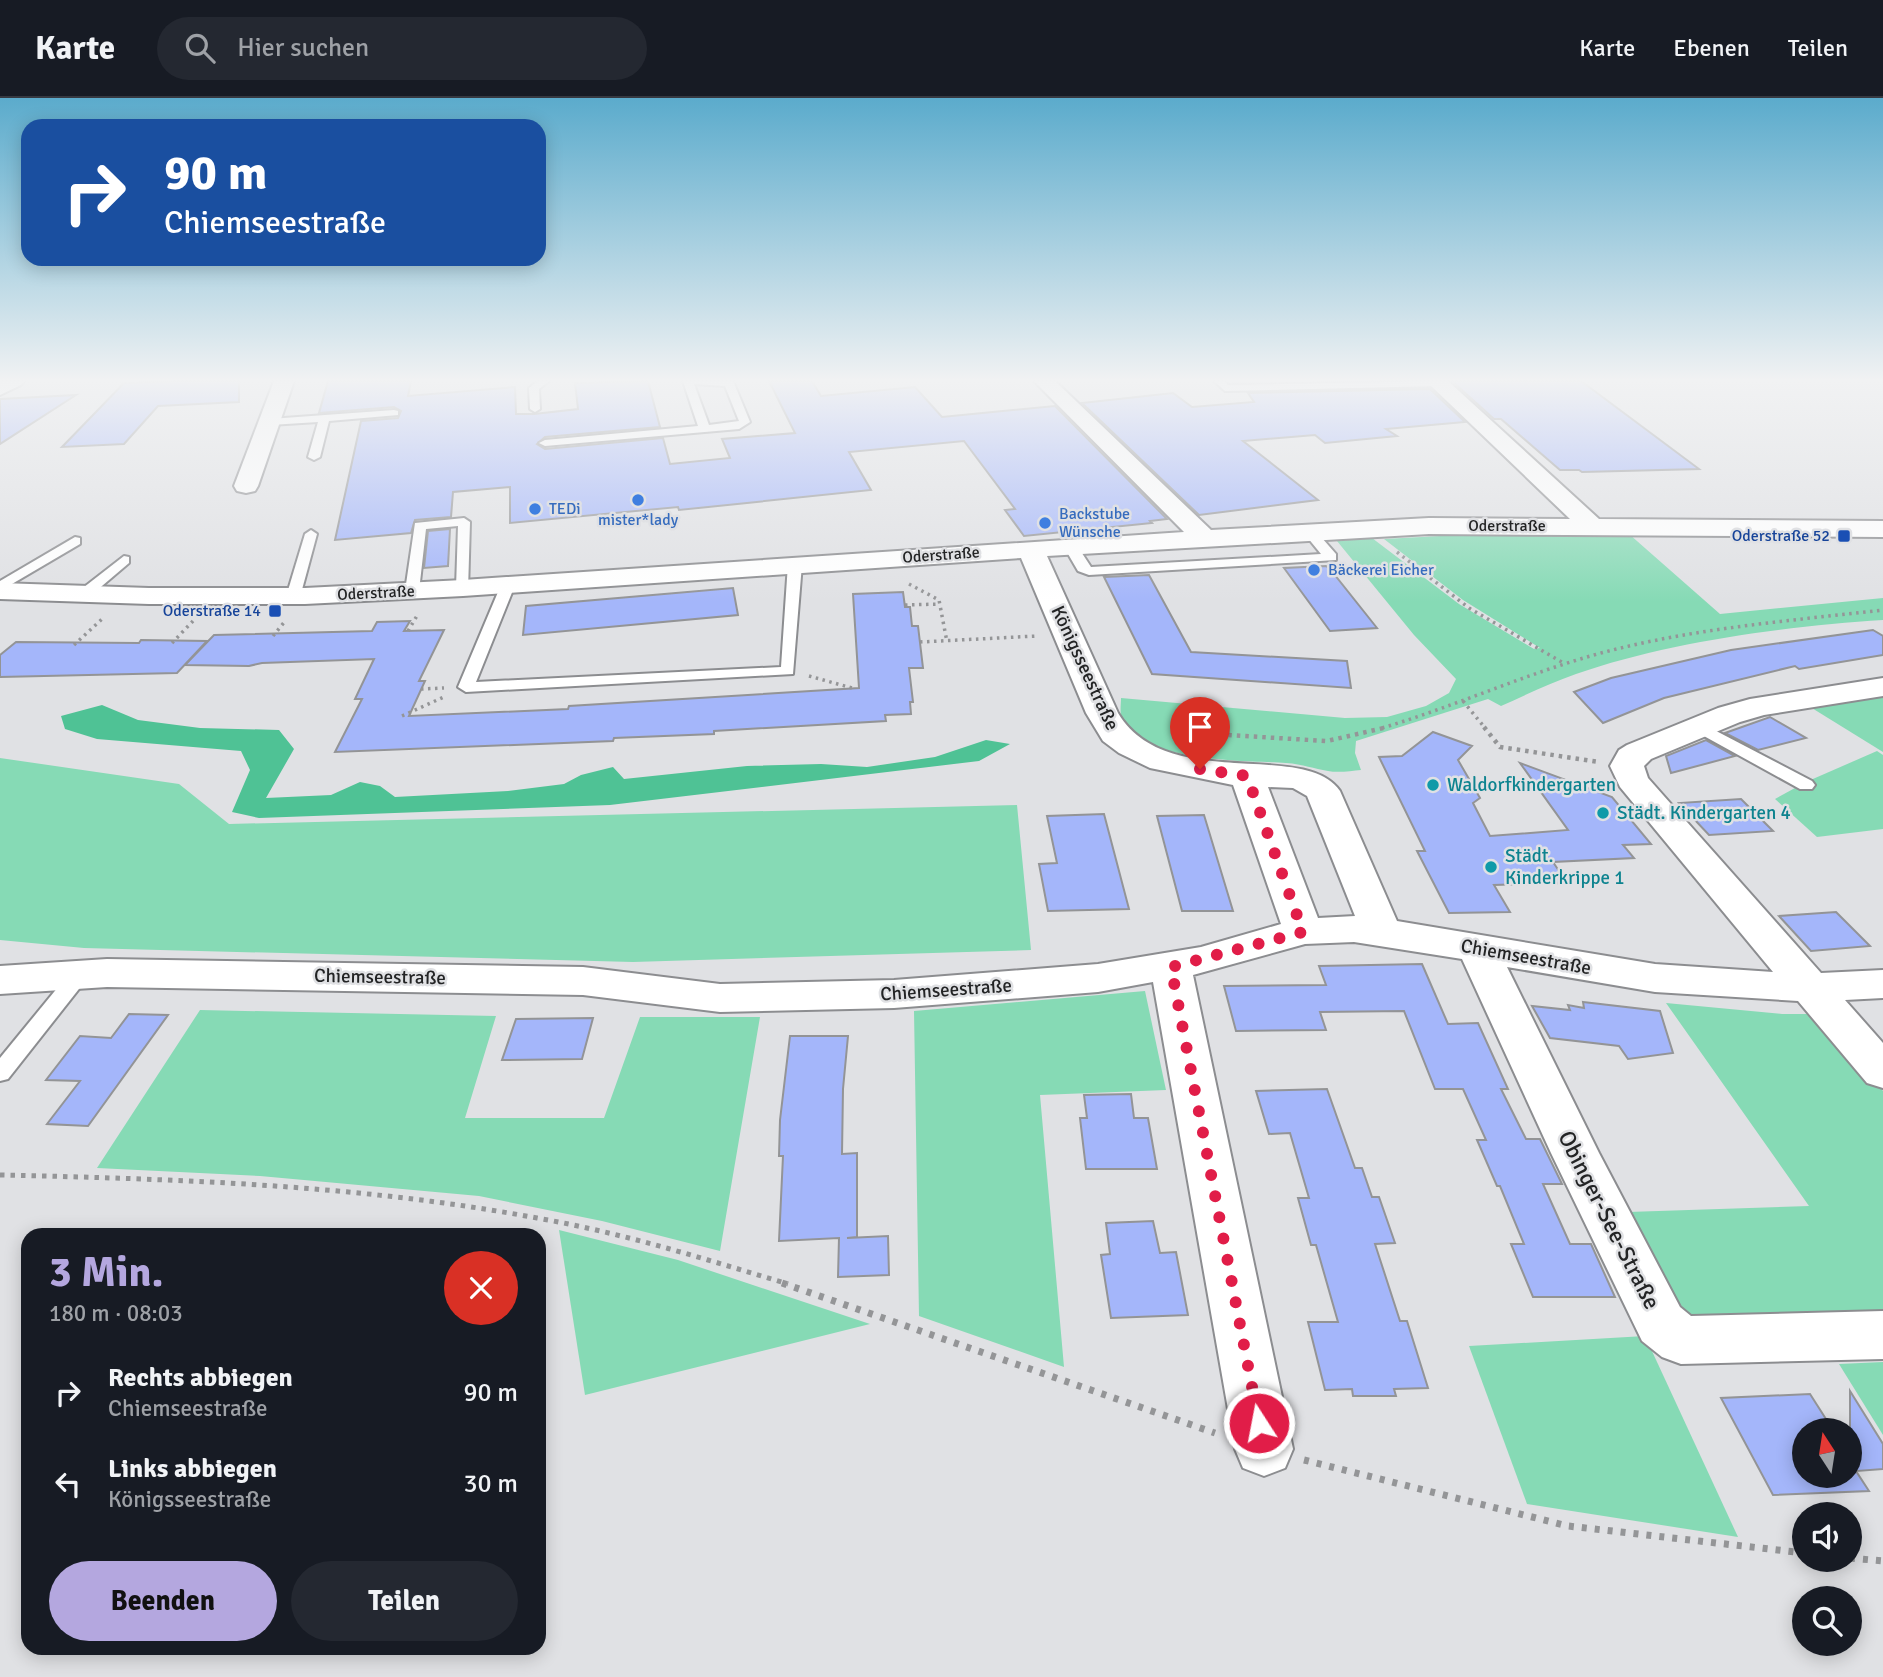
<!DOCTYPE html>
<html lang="de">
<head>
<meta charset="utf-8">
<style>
	body { margin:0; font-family:Signika,sans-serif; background:#242831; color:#f1f3f6; height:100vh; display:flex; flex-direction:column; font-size:26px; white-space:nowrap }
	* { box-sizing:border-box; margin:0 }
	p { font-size:23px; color:#9ea1a6 }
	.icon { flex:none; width:38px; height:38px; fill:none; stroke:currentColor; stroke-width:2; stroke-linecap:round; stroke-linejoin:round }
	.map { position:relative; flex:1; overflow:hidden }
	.details { position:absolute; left:21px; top:1130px; width:525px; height:427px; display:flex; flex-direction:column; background:#171b24; border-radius:21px; box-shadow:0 4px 18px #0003 }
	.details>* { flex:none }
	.top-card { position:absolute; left:21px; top:21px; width:525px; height:147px; border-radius:21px; box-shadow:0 4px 18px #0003; background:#1a4fa0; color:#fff; overflow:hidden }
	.needle { width:46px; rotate:348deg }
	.controls { position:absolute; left:1792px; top:1320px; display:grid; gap:14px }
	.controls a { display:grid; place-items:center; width:70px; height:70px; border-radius:50%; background:#171b24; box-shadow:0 4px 18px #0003; font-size:35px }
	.pin { position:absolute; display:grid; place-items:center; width:60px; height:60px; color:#fff; margin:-72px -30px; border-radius:50% 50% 50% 0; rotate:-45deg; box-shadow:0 0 7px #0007 }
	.pin .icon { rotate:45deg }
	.me { position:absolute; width:77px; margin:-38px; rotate:349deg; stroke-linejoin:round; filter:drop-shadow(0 0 5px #0008) }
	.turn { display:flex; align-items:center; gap:24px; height:147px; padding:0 28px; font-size:32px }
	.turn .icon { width:91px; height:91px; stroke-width:2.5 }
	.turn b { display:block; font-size:49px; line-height:60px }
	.round { display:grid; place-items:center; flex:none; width:74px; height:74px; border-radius:37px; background:#242831 }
	.head { display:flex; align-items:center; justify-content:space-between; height:119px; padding:0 28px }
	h1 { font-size:42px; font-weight:700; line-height:52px; color:#b4a7df }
	.primary-button { display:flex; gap:14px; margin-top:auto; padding:14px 28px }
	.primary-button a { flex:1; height:80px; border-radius:42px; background:#b4a7df; color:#111; font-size:28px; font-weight:700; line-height:80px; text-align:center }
	.primary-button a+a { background:#242831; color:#f1f3f6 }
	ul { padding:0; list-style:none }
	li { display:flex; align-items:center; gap:21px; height:91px; padding:0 28px }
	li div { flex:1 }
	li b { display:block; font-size:26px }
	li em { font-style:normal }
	header { display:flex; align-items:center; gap:42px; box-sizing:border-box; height:98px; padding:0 35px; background:#171b24; border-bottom:2px solid #363941 }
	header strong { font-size:33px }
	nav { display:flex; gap:38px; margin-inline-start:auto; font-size:24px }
	.search { width:490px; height:63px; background:#242831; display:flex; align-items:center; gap:18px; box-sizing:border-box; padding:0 24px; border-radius:38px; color:#9ea1a6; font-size:26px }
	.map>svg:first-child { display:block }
	.green { fill:#86dab5 }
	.forest { fill:#4fc295 }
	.building { fill:#a4b6fa; stroke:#939496; stroke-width:2 }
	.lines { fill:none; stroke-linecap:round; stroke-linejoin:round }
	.lane-casing { stroke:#8c8d90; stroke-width:4 }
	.street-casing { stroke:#8c8d90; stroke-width:4 }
	.path-far3 { stroke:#949597; stroke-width:3.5; stroke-dasharray:2.5 4.5; stroke-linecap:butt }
	.path-far2 { stroke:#949597; stroke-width:4.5; stroke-dasharray:3.5 5; stroke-linecap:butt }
	.path-far1 { stroke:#949597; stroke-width:5; stroke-dasharray:4.5 6; stroke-linecap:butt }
	.path { stroke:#949597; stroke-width:7; stroke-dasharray:5 8; stroke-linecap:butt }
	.lane { fill:#fff; fill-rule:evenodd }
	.street { fill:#fff; fill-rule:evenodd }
	.route { stroke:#e11d48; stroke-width:12; stroke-dasharray:0 21.6 }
	.shop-dot { fill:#3f7fe0; stroke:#e0e1e4; stroke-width:2.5 }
	.transit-dot { fill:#1a4fb4; stroke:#e0e1e4; stroke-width:2.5 }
	.culture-dot { fill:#0f9aa8; stroke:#e0e1e4; stroke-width:2.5 }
	.labels { text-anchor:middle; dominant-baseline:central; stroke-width:5; stroke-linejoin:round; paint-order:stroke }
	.far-shop-label { font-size:16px; fill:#366cbe; stroke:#e0e1e4; text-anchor:start }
	.far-street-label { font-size:16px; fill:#232425; stroke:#e0e1e4 }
	.far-transit-label { font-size:16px; fill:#164399; stroke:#e0e1e4; text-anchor:end }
	.street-label { font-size:19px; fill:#232425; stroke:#e0e1e4 }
	.culture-label { font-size:19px; fill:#0d838f; stroke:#e0e1e4; text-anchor:start }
	.near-street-label { font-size:23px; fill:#232425; stroke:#e0e1e4 }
</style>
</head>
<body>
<header>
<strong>Karte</strong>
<div class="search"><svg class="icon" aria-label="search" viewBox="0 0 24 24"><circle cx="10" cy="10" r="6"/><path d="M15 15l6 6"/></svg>Hier suchen</div>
<nav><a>Karte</a><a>Ebenen</a><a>Teilen</a></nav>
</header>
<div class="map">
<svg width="1883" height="1579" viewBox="0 0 1883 1579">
	<rect width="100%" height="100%" fill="#e0e1e4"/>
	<!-- green -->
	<g class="green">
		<path d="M1478,436H1629L1720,516L1883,500V522C1787,528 1667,544 1576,576C1550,585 1526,597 1501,608L1488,601L1356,643L1355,655L1361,672C1351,673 1338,675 1328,673C1314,671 1303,666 1286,665C1243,662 1140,666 1121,617C1120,612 1121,605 1121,600L1345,620L1387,619L1426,608L1449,595L1456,581L1414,537L1337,443L1372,440L1459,506L1534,551L1540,550L1463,502L1384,441Z"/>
		<path d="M1883,596V654L1807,607Z"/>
		<path d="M1877,653L1883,657V731L1817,739L1775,701L1806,684Z"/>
		<path d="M0,660L179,686L229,726L1017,707L1031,852L633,864L84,850L0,842Z"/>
		<path d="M1145,893L1166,992L1040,997L1064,1269L919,1218L914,913Z"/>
		<path d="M1666,905L1782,916H1820L1883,993V1220L1688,1228L1628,1114L1809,1108Z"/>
		<path d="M200,912L496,918L465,1020H604L640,919H760L720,1153L602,1123L479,1098L260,1078L97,1070Z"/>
		<path d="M559,1132L678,1162L870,1226L585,1297Z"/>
		<path d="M1645,1238L1738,1439L1527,1406L1469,1248Z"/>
		<path d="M1883,1264V1337L1839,1266Z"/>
	</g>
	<!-- forest -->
	<path class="forest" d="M102,607L138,622L200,630L279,632L294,651L266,700L331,697L360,684L380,688L395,699L508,693L564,686L581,677L613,669L624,681L747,668L821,666L867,669L935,659L986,642L1010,646L979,663L610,707L259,720L232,714L250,672L241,653L97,641L65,631L61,618Z"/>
	<!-- building -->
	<g class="building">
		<path d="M175,283H239V304L158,308L124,346L62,349L124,285Z"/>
		<path d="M328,283H411L408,298L515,289L516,316H534L578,311L575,285L648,283L660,329L545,339L537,346L545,351L663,340L670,366L730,360L722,341L795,335L769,283H812L821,298L915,289L942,319L1055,308L1167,421L1150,423L1152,425L1024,438L1005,412L1015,411L964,343L849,354L871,392L679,412L678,409L510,425V389L453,394L451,419L415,422L411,435L335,442L361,323L398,320L401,313L394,309L319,315Z"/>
		<path d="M1452,283H1581L1699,371L1582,374L1579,372H1560L1501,321H1494Z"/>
		<path d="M1430,291L1465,324L1386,331L1397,338L1325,345L1315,337L1243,343L1318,402L1199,417L1082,305L1173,295L1192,309L1254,304L1248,295Z"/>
		<path d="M76,297L0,346V301Z"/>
		<path d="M450,431L448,468L424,470L428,433Z"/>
		<path d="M1326,468L1330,471L1377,530L1330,533L1284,470Z"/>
		<path d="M1149,477L1191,554L1347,563L1351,590L1152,576L1104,479Z"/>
		<path d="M733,490L738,517L523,537L526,508Z"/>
		<path d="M903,494L905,509H910L912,528H918L923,570H909L913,604H910L911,616L885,617L886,623L714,633V636L614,640L613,643L335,654L362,601H355L374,561L262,565L249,568L185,567L214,537L372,533L377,524L410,523L404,533L444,532L419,583H425L409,618L568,611L569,608L859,590L853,496Z"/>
		<path d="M1873,532L1883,538V557L1799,571L1795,568L1664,600L1603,625L1574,594L1611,580L1731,552Z"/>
		<path d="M141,542L207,543L177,575L0,579V557L16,544L139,545Z"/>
		<path d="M1770,619L1806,640L1758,652L1725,635Z"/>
		<path d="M1433,634L1472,648L1458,662L1480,700L1473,705L1490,738L1568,732L1520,665L1612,699L1651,746L1623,747L1634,760L1553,764L1567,785L1494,787L1510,814L1449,815L1417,753H1425L1379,659L1402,658Z"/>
		<path d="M1706,642L1735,658L1671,675L1666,658Z"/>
		<path d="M1741,701L1773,733L1709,737L1679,705Z"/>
		<path d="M1104,716L1129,811L1048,813L1039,766L1057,765L1047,718Z"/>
		<path d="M1204,717L1233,813H1182L1157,718Z"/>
		<path d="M1836,814L1870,848L1811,853L1779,818Z"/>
		<path d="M1422,866L1448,926L1478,925L1508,991H1501L1526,1041H1540L1562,1086H1543L1570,1146H1591L1615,1199H1533L1511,1146H1524L1500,1088H1497L1477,1042H1486L1463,991H1435L1404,913L1320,914L1326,932L1236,933L1224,888L1326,887L1319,868Z"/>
		<path d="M1583,904L1660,913L1673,955L1628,961L1619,948L1550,940L1532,908L1570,912L1568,907L1584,910Z"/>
		<path d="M129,916L168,917L88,1028L47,1026L80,983L46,982L80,938L111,940Z"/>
		<path d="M593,920L582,961L502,962L516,921Z"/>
		<path d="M790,938H848L843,991L842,1056L857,1055V1139L847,1140L888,1138L889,1177L838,1179L839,1140L779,1143L783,1058H779L780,1022Z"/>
		<path d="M1327,991L1355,1070H1362L1372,1099H1379L1395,1145L1375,1146L1400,1223H1407L1428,1290L1394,1291L1396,1298H1353L1352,1291L1325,1292L1308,1224H1338L1316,1147H1311L1298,1100H1309L1290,1035L1269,1036L1256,993Z"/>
		<path d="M1131,996L1134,1020H1148L1157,1071H1086L1080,1020H1087L1084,997Z"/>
		<path d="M1153,1123L1160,1155L1176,1154L1188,1217L1111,1220L1101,1157L1110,1156L1106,1125Z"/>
		<path d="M1850,1293L1883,1346V1371L1856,1373L1869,1393L1773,1397L1721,1300L1810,1296L1833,1332H1804V1377H1850Z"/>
	</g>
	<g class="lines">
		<!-- lane casing -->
		<g class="lane-casing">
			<g id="lane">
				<path d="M538,283H549L539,291L540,311L535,314L530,311L529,290Z"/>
				<path d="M683,283H733L750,324L739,331L545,348L539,345L545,342L698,328ZM694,286L725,288L739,323L709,327Z"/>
				<path d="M1214,283H1224L1228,287L1441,283L1443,285L1438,288L1225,293Z"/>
				<path d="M394,312L398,313V317L329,323L320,359L314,362L308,359L318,324L270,327L265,324L270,321Z"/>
				<path d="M464,420L470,424L468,493H458L456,490L458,428L426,431L419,493L417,496H407L405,493L415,425Z"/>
				<path d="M1309,430L1314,431L1336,456V462L1089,477L1078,473L1064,449L1071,445L1076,446L1091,469L1321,456L1303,434Z"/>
				<path d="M311,432L317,436L300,499L293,503L288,502L286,499L305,436Z"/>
				<path d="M75,439L80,440V446L0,493V483Z"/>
				<path d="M124,458L129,459V465L89,499H79V493Z"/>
				<path d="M795,462L802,466L793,576L466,594L458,589L501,487L508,483L515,487L476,584L781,569L788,466Z"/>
				<path d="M1699,624L1812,683L1815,687L1812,691H1800L1693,632L1691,629L1693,626Z"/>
				<path d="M79,870L86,872L89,877L86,882L8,981L0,983V960L72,872Z"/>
			</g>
		</g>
		<!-- street casing -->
		<g class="street-casing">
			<g id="street">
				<path d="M0,283H24L21,287L0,297Z"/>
				<path d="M274,283H294L258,388L255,393L246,395L237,393L234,388Z"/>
				<path d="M1034,283H1055L1211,432L1429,420L1570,421L1426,283H1448L1599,421L1883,423V439L1429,436L1047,458L1118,615C1167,696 1304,641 1340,693L1397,823L1655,866L1773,874L1620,689L1610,668L1619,652L1627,647L1718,610L1750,601L1883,580V598L1764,617L1740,624L1651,661L1644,668L1648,680L1671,706L1821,875L1883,872V900L1845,902L1883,945V990L1867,985L1798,903L1655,894L1507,869L1599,1055L1680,1209L1691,1218L1883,1213V1261L1681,1266L1662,1259L1642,1243L1551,1055L1462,861L1354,844L1305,846L1193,877L1293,1351L1285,1370L1264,1378L1243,1370L1235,1351L1153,884L1098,894L894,910L720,914L583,897L107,889L0,896V868L107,861L583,869L720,886L894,882L1098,866L1201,849L1281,826L1233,687L1150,670L1119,655L1103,643L1086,615L1021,460L463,498L305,506H149L0,501V485L149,490H305L463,482L1184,434ZM1268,689L1293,690L1307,698L1355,818L1318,820Z"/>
			</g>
		</g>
		<!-- path-far3 -->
		<g class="path-far3">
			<path d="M1397,454L1469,510L1565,566"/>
			<path d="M909,486L939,502L947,544"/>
			<path d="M905,507L940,506"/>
			<path d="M408,533L418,516"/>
			<path d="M273,538L286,522"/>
			<path d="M920,544L1037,538"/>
			<path d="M172,545L193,523"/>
			<path d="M74,547L102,521"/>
			<path d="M809,578L852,590"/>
			<path d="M421,591L444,590"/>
			<path d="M1463,603L1485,630"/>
			<path d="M402,618L446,598"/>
			<path d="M1382,630C1463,606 1542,568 1625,549C1709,529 1797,522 1883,512"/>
		</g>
		<!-- path-far2 -->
		<g class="path-far2">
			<path d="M1484,629L1500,649L1599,664"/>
			<path d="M1196,643L1210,636L1327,643L1388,629"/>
		</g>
		<!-- path-far1 -->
		<path class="path-far1" d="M0,1077C180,1081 360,1087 537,1120C623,1135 705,1161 788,1186"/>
		<!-- path -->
		<g class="path">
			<path d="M782,1185L1215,1335"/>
			<path d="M1304,1362L1568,1428L1804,1455"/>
			<path d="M1850,1460L1883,1463"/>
		</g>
		<!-- lane -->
		<use href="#lane" class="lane"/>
		<!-- street -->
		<use href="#street" class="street"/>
	</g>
	<!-- sky -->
	<linearGradient id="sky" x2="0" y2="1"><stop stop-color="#5babcc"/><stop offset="0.56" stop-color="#f1f2f3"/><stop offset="1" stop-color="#f1f2f3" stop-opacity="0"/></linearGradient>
	<rect width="1883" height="504" fill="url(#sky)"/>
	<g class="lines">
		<!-- route -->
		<path class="route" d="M1200,671L1247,678L1303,834L1171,869L1259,1325"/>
	</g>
	<!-- markers -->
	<g class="shop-dot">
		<circle cx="638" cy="402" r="7"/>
		<circle cx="535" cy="411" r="7"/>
		<circle cx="1045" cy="425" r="7"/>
		<circle cx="1314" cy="472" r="7"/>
	</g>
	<g class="transit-dot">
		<rect x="1837" y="431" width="14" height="14" rx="3.5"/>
		<rect x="268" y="506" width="14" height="14" rx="3.5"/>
	</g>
	<g class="culture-dot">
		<circle cx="1433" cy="687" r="7"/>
		<circle cx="1603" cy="715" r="7"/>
		<circle cx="1491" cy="769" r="7"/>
	</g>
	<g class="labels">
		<!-- far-shop labels -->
		<g class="far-shop-label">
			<text x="549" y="411">TEDi</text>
			<text x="1059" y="416">Backstube<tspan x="1059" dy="18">Wünsche</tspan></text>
			<text x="638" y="422" text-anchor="middle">mister*lady</text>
			<text x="1328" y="472">Bäckerei Eicher</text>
		</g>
		<!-- far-street labels -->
		<g class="far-street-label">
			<text x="1507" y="428">Oderstraße</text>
			<text transform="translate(941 457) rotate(-4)">Oderstraße</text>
			<text transform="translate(376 495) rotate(-3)">Oderstraße</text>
		</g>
		<!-- far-transit labels -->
		<g class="far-transit-label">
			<text x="1830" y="438">Oderstraße 52</text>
			<text x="261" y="513">Oderstraße 14</text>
		</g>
		<!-- street labels -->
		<g class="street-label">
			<text transform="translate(1085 570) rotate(65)">Königsseestraße</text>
			<text transform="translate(1526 859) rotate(10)">Chiemseestraße</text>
			<text transform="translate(380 879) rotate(1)">Chiemseestraße</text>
			<text transform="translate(946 892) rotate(-4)">Chiemseestraße</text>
		</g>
		<!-- culture labels -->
		<g class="culture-label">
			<text x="1447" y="687">Waldorfkindergarten</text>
			<text x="1617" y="715">Städt. Kindergarten 4</text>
			<text x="1505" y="758">Städt.<tspan x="1505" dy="22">Kinderkrippe 1</tspan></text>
		</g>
		<!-- near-street labels -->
		<g class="near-street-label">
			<text transform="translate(1609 1122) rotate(63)">Obinger-See-Straße</text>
		</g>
	</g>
</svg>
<div class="controls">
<a><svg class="needle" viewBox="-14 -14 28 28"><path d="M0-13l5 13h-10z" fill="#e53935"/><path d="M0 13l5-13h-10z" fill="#9ea1a6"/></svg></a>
<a><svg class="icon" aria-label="sound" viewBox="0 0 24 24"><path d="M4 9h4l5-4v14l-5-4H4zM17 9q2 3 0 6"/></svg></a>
<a><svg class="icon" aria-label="search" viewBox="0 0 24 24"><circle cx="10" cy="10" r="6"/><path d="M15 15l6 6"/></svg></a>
</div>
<div class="pin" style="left:1200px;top:671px;background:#d93025"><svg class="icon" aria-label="arrive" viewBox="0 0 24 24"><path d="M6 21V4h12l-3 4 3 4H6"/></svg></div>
<svg class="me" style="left:1259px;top:1325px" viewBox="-20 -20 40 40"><circle r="17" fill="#e11d48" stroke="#fff" stroke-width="3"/><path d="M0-11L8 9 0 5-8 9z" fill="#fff"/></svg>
<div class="top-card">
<div class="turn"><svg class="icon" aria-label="right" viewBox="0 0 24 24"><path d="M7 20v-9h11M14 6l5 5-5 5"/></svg><div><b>90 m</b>Chiemseestraße</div></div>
</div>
<section class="details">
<div class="head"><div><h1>3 Min.</h1><p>180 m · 08:03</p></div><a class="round" style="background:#d93025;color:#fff"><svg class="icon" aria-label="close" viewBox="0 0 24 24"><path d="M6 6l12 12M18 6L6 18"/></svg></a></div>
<ul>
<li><svg class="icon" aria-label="right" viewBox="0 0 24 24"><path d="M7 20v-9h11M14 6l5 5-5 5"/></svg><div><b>Rechts abbiegen</b><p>Chiemseestraße</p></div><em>90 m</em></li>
<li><svg class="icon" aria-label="left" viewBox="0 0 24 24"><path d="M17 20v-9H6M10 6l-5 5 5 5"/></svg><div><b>Links abbiegen</b><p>Königsseestraße</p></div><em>30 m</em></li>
</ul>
<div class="primary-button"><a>Beenden</a><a>Teilen</a></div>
</section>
</div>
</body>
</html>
